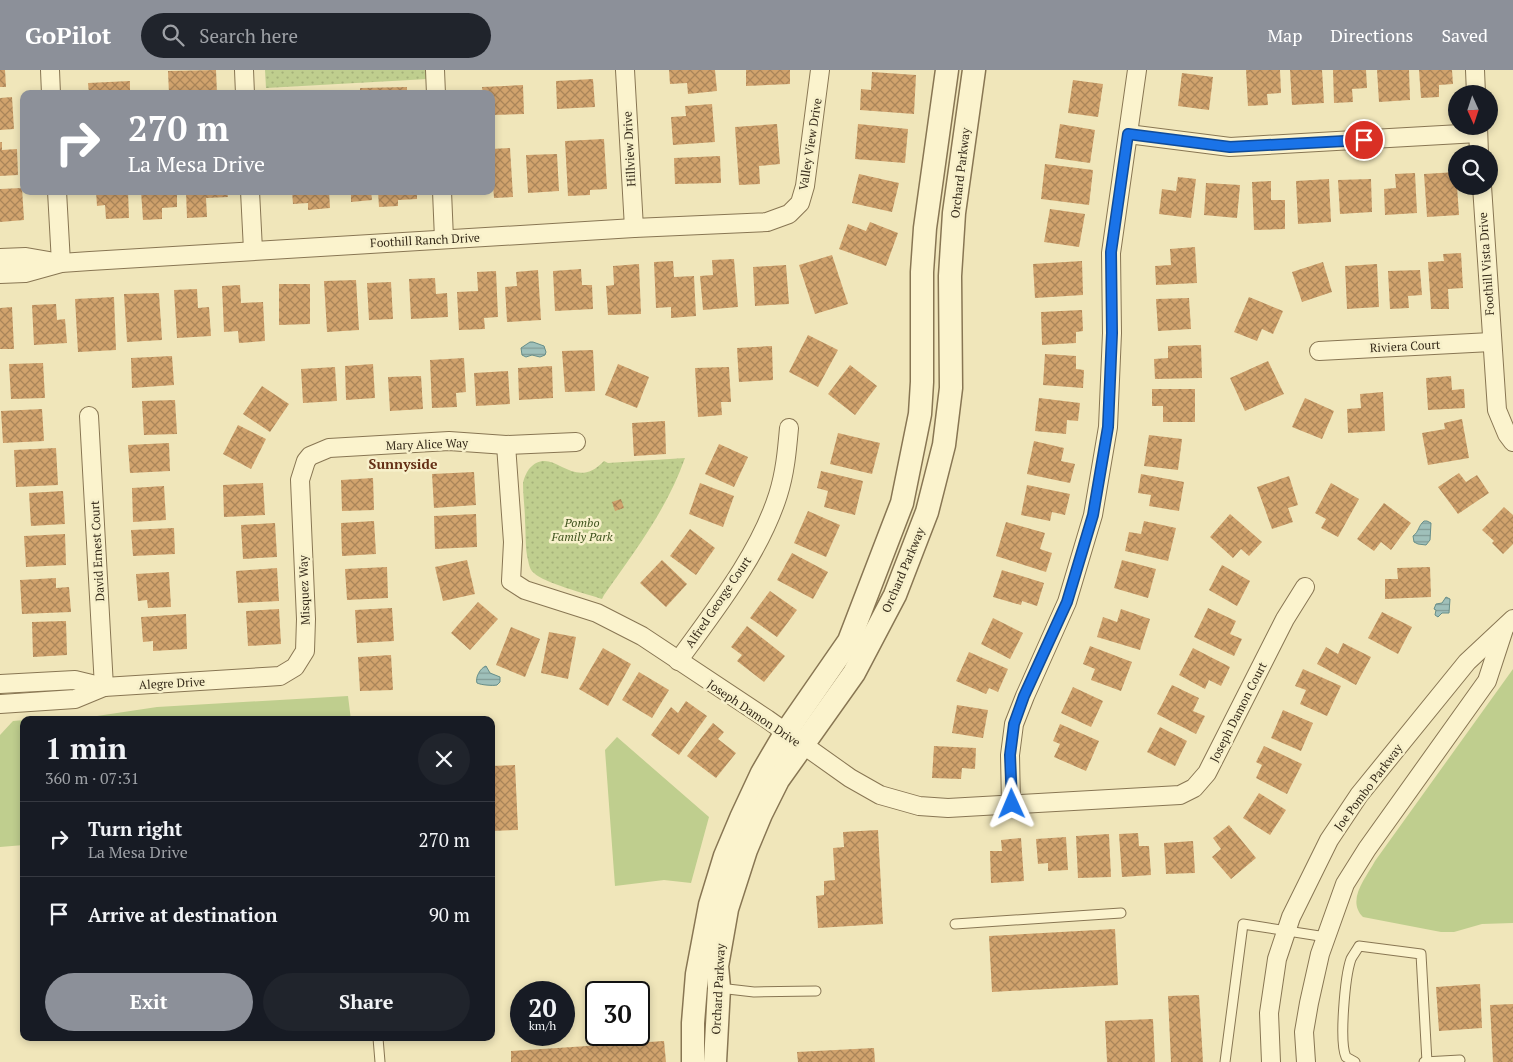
<!DOCTYPE html>
<html lang="en">
<head>
<meta charset="utf-8">
<style>
	body { margin:0; font-family:"PT Serif",serif; background:#20242c; color:#f1f3f6; height:100vh; display:flex; flex-direction:column; font-size:19px; white-space:nowrap }
	* { box-sizing:border-box; margin:0 }
	p { font-size:16px; color:#9ea1a6 }
	.icon { flex:none; width:28px; height:28px; fill:none; stroke:currentColor; stroke-width:2; stroke-linecap:round; stroke-linejoin:round }
	.map { position:relative; flex:1; overflow:hidden }
	.details { position:absolute; left:20px; top:646px; width:475px; height:325px; display:flex; flex-direction:column; background:#171b24; border-radius:10px; box-shadow:0 2px 8px #0003 }
	.details>* { flex:none }
	.hud { position:absolute; left:20px; top:20px; width:475px; height:105px; border-radius:10px; box-shadow:0 2px 8px #0003; background:#8c9099; color:#fff; overflow:hidden }
	.needle { width:32px; rotate:177deg }
	.buttons { position:absolute; left:1448px; top:15px; display:grid; gap:10px }
	.buttons a { display:grid; place-items:center; width:50px; height:50px; border-radius:50%; background:#171b24; box-shadow:0 2px 8px #0003; font-size:25px }
	.speed { position:absolute; left:510px; top:911px; display:flex; gap:10px; font-size:25px; font-weight:700; text-align:center }
	.speed>* { display:grid; place-content:center; width:65px; height:65px; border-radius:50%; background:#171b24; box-shadow:0 2px 8px #0003; line-height:1 }
	.speed small { font-size:12px; font-weight:400 }
	.speed .limit { border:2px solid #111; border-radius:8px; background:#fff; color:#111 }
	.pin { position:absolute; display:grid; place-items:center; width:42px; height:42px; color:#fff; margin:-21px; border:2px solid #fff; border-radius:50%; box-shadow:0 1px 5px #0007 }
	.me { position:absolute; width:55px; margin:-28px; rotate:359deg; stroke-linejoin:round; filter:drop-shadow(0 0 4px #0008) }
	.turn { display:flex; align-items:center; gap:18px; height:105px; padding:0 25px; font-size:22px }
	.turn .icon { width:65px; height:65px; stroke-width:2.5 }
	.turn b { display:block; font-size:35px; line-height:42px }
	.round { display:grid; place-items:center; flex:none; width:52px; height:52px; border-radius:26px; background:#20242c }
	.head { display:flex; align-items:center; justify-content:space-between; height:85px; padding:0 25px }
	h1 { font-size:30px; font-weight:700; line-height:38px }
	.action { display:flex; gap:10px; margin-top:auto; padding:10px 25px }
	.action a { flex:1; height:58px; border-radius:30px; background:#8c9099; color:#fff; font-size:20px; font-weight:700; line-height:58px; text-align:center }
	.action a+a { background:#20242c; color:#f1f3f6 }
	ul { padding:0; list-style:none }
	li { display:flex; align-items:center; gap:15px; height:75px; padding:0 25px; border-top:1px solid #363941 }
	li div { flex:1 }
	li b { display:block; font-size:19px }
	li em { font-style:normal }
	header { display:flex; align-items:center; gap:30px; box-sizing:border-box; height:70px; padding:0 25px; background:#8c9099; color:#fff }
	header strong { font-size:24px }
	nav { display:flex; gap:28px; margin-inline-start:auto; font-size:18px }
	.search { width:350px; height:45px; background:#20242c; display:flex; align-items:center; gap:12px; box-sizing:border-box; padding:0 18px; border-radius:28px; color:#9ea1a6; font-size:19px }
	.map>svg:first-child { display:block }
	.grass { fill:#bfce8e }
	.park { fill:url(#park-dots) }
	.water { fill:url(#water-rules); stroke:#668e89 }
	.building { fill:url(#building-cross-hatch) }
	.lines { fill:none; stroke-linecap:round; stroke-linejoin:round }
	.service-casing { stroke:#887653; stroke-width:11 }
	.minor-casing { stroke:#887653; stroke-width:20 }
	.tertiary-casing { stroke:#887653; stroke-width:25 }
	.service { stroke:#fbf3cd; stroke-width:9 }
	.minor { stroke:#fbf3cd; stroke-width:18 }
	.tertiary { stroke:#fbf3cd; stroke-width:22 }
	.route-casing { stroke:#114b97; stroke-width:12 }
	.route { stroke:#1a73e8; stroke-width:9 }
	.labels { text-anchor:middle; dominant-baseline:central; stroke-width:5; stroke-linejoin:round; paint-order:stroke }
	.street-label { font-size:12px; fill:#362b1a; stroke:#f7f0ca }
	.park-label { font-size:12px; font-style:italic; fill:#40541f; stroke:#f7f0ca }
	.neighbourhood-label { font-size:14px; font-weight:bold; fill:#653016; stroke:#f7f0ca }
</style>
</head>
<body>
<header>
<strong>GoPilot</strong>
<div class="search"><svg class="icon" aria-label="search" viewBox="0 0 24 24"><circle cx="10" cy="10" r="6"/><path d="M15 15l6 6"/></svg>Search here</div>
<nav><a>Map</a><a>Directions</a><a>Saved</a></nav>
</header>
<div class="map">
<svg width="1513" height="992" viewBox="0 0 1513 992">
	<defs>
		<pattern id="park-dots" width="8" height="8" patternUnits="userSpaceOnUse" patternTransform="scale(1.25)"><rect width="8" height="8" fill="#bfce8e"/><path d="M2 2h.1M6 6h.1" fill="none" stroke="#a5b17a" stroke-width="1.8" stroke-linecap="round"/></pattern>
		<pattern id="water-rules" width="6" height="5" patternUnits="userSpaceOnUse" patternTransform="scale(1.25)"><rect width="6" height="5" fill="#9fc0ba"/><path d="M0 2.5h6" fill="none" stroke="#829c96"/></pattern>
		<pattern id="building-cross-hatch" width="8" height="8" patternUnits="userSpaceOnUse" patternTransform="scale(1.25)"><rect width="8" height="8" fill="#d1a36d"/><path d="M0 0l8 8M0 8l8-8" fill="none" stroke="#aa8559"/></pattern>
	</defs>
	<rect width="100%" height="100%" fill="#f0e6ba"/>
	<!-- grass -->
	<g class="grass">
		<path d="M1513,599V853L1482,854L1454,862H1441L1363,847C1346,830 1366,808 1375,791Z"/>
		<path d="M348,626L351,650H26L97,646L157,637Z"/>
		<path d="M24,650V775L0,777V665L13,651Z"/>
		<path d="M617,667L709,747L691,813L664,810L615,816L605,680Z"/>
	</g>
	<!-- park -->
	<g class="park">
		<path d="M265,0H427L428,9L266,18Z"/>
		<path d="M685,388C667,439 635,481 604,525L602,529C587,524 544,513 534,503C530,500 529,495 528,490C525,478 526,464 525,451C525,439 523,426 523,413C524,408 526,403 529,399C553,372 572,425 604,391L608,393Z"/>
	</g>
	<!-- water -->
	<g class="water">
		<path d="M530,272H533L544,276L546,282L545,285L540,287L532,285L526,287L522,285L521,278Z"/>
		<path d="M1424,451H1427L1431,453L1430,470L1426,475L1418,474L1414,472L1413,466C1419,462 1418,456 1424,451Z"/>
		<path d="M1446,527L1450,529L1449,543H1442L1438,547L1435,545L1436,540L1434,539L1436,534L1442,533Z"/>
		<path d="M486,596L490,603L500,607V612L497,615C493,616 481,615 477,613C475,608 480,598 486,596Z"/>
	</g>
	<!-- building -->
	<g class="building">
		<path d="M0,0H5L6,17H0Z"/>
		<path d="M216,0L217,24H169L168,1Z"/>
		<path d="M669,0H715L717,21L688,24L687,13L670,14Z"/>
		<path d="M746,0H790V14L746,16Z"/>
		<path d="M1246,0H1280L1281,23L1267,24L1268,35L1248,36Z"/>
		<path d="M1290,0H1322L1324,33L1292,35Z"/>
		<path d="M1333,0H1366L1367,18L1352,19L1353,32L1334,33Z"/>
		<path d="M1377,0H1409L1410,30L1379,32Z"/>
		<path d="M1419,0H1452L1453,14L1439,15V27L1421,28Z"/>
		<path d="M872,2L916,5L914,44L860,40L861,19L871,20Z"/>
		<path d="M1182,3L1213,7L1209,40L1178,36Z"/>
		<path d="M593,9L595,37L557,39L556,11Z"/>
		<path d="M1073,10L1103,14L1098,47L1068,43Z"/>
		<path d="M130,11V24H89L88,13Z"/>
		<path d="M523,15L524,44L491,45V24H483L482,17Z"/>
		<path d="M407,17V24H360V18Z"/>
		<path d="M12,27L14,59L0,60V28Z"/>
		<path d="M712,34L715,72L673,75L671,47L686,46L685,36Z"/>
		<path d="M777,54L780,94L759,96L760,114L739,115L735,57Z"/>
		<path d="M858,54L908,59L905,93L855,89Z"/>
		<path d="M1060,54L1095,60L1090,93L1055,88Z"/>
		<path d="M604,69L607,119L590,120V125L568,126L565,71Z"/>
		<path d="M0,72H2V80L17,79L18,105L0,106Z"/>
		<path d="M510,78L513,127L494,128L493,114H491V79Z"/>
		<path d="M557,84L559,121L528,123L526,85Z"/>
		<path d="M720,86L721,113L675,114L674,88Z"/>
		<path d="M1045,94L1093,100L1089,135L1041,129Z"/>
		<path d="M1456,102L1459,145L1427,147L1424,104Z"/>
		<path d="M1415,103L1417,143L1385,145L1384,119L1396,118L1395,104Z"/>
		<path d="M859,104L899,113L892,142L852,133Z"/>
		<path d="M1178,107L1196,109L1191,148L1159,144L1162,119L1176,121Z"/>
		<path d="M1329,109L1331,152L1298,154L1296,111Z"/>
		<path d="M1371,109L1372,142L1340,144L1338,110Z"/>
		<path d="M1271,111V130H1285V159L1254,160L1252,112Z"/>
		<path d="M1206,113L1240,115L1237,148L1204,145Z"/>
		<path d="M22,118L24,150L0,152V119Z"/>
		<path d="M96,121H128L129,148L106,149L105,135L97,136Z"/>
		<path d="M141,121H177V137L162,138V149L143,150Z"/>
		<path d="M186,121H227L228,127L206,128L207,147L187,148Z"/>
		<path d="M292,121H329L330,138L308,140V133L293,134Z"/>
		<path d="M351,121H371L372,130L351,132Z"/>
		<path d="M378,121H417V129L398,130V136L379,137Z"/>
		<path d="M1050,139L1085,144L1079,177L1044,172Z"/>
		<path d="M870,152L898,163L886,196L839,179L848,154L866,161Z"/>
		<path d="M1195,177L1197,213L1156,215L1155,196L1171,195L1170,179Z"/>
		<path d="M1461,183L1463,218L1448,219L1449,239H1431L1428,192L1444,191L1443,184Z"/>
		<path d="M832,185L848,234L815,244L799,195Z"/>
		<path d="M734,189L738,237L703,240L700,206L713,205L712,190Z"/>
		<path d="M673,191L674,207L694,206L696,246L671,248V237L656,238L654,192Z"/>
		<path d="M1082,191L1083,225L1035,228L1033,194Z"/>
		<path d="M1323,192L1332,222L1302,232L1292,202Z"/>
		<path d="M639,194L641,244L608,245L606,216L614,215L613,196Z"/>
		<path d="M1377,194L1379,237L1347,239L1345,196Z"/>
		<path d="M786,195L789,234L755,236L753,197Z"/>
		<path d="M581,199L582,215H592L593,239L555,241L553,201Z"/>
		<path d="M538,200L541,250L507,252L505,217L517,216L516,202Z"/>
		<path d="M1420,200L1422,225L1408,226L1409,238L1390,239L1388,201Z"/>
		<path d="M496,201L498,247L484,248L485,259L459,260L457,222L478,221L477,202Z"/>
		<path d="M435,208L436,224L447,223L448,247L411,249L409,209Z"/>
		<path d="M356,210L359,260L327,262L324,211Z"/>
		<path d="M391,212L393,249L369,250L367,213Z"/>
		<path d="M279,214H310V254L279,255Z"/>
		<path d="M240,215L241,233L263,232L265,271L239,273L238,261L224,262L222,216Z"/>
		<path d="M197,219L198,238L209,237L211,266L177,268L174,220Z"/>
		<path d="M159,223L162,270L127,272L124,224Z"/>
		<path d="M114,227L116,280L78,282L75,229Z"/>
		<path d="M1249,227L1283,241L1273,264L1262,259L1257,271L1234,262Z"/>
		<path d="M1189,228L1191,259L1158,261L1156,229Z"/>
		<path d="M56,234L57,250L65,249L67,273L34,275L32,235Z"/>
		<path d="M12,237L14,279H0V238Z"/>
		<path d="M1082,240L1083,261L1076,262V273L1042,275L1041,242Z"/>
		<path d="M808,265L838,280L818,317L789,302Z"/>
		<path d="M1201,275L1202,308L1155,309L1154,289L1168,288V276Z"/>
		<path d="M772,276L773,310L739,312L737,278Z"/>
		<path d="M593,280L595,321L565,322L562,281Z"/>
		<path d="M1045,284L1076,286V299L1084,300L1083,318L1043,315Z"/>
		<path d="M172,286L174,315L132,318L131,288Z"/>
		<path d="M464,288L466,322L456,323L457,337L432,338L430,290Z"/>
		<path d="M1268,291L1284,324L1245,341L1230,308Z"/>
		<path d="M43,293L45,328L11,329L9,294Z"/>
		<path d="M373,294L375,328L346,330L345,296Z"/>
		<path d="M618,294L649,307L637,338L605,325Z"/>
		<path d="M850,295L877,316L855,345L828,324Z"/>
		<path d="M552,296L553,328L519,330L518,298Z"/>
		<path d="M335,297L337,331L303,333L301,299Z"/>
		<path d="M729,297L731,332H721L722,345L698,347L695,298Z"/>
		<path d="M508,301L510,334L476,336L474,303Z"/>
		<path d="M421,306L423,339L390,341L388,307Z"/>
		<path d="M1451,306L1452,320L1464,319L1465,338L1428,340L1426,308Z"/>
		<path d="M262,316L289,334L270,362L243,344Z"/>
		<path d="M1152,319H1195V352H1163V336H1152Z"/>
		<path d="M1383,322L1385,361L1348,363L1347,339L1361,338L1360,324Z"/>
		<path d="M1039,328L1080,333L1078,351L1067,350L1066,364L1035,361Z"/>
		<path d="M1305,328L1334,341L1322,369L1292,357Z"/>
		<path d="M175,330L177,364L144,365L142,331Z"/>
		<path d="M42,339L44,371L3,373L1,341Z"/>
		<path d="M1462,349L1469,388L1428,395L1422,363L1445,359L1444,353Z"/>
		<path d="M665,351L666,384L634,386L632,353Z"/>
		<path d="M238,355L266,369L251,399L223,384Z"/>
		<path d="M838,363L880,373L872,404L830,394Z"/>
		<path d="M1149,365L1182,369L1178,400L1144,396Z"/>
		<path d="M1034,371L1064,378L1061,391L1075,394L1070,413L1027,404Z"/>
		<path d="M169,373L170,401L130,403L128,375Z"/>
		<path d="M719,374L748,387L734,417L705,404Z"/>
		<path d="M56,378L58,415L16,417L14,380Z"/>
		<path d="M821,401L863,411L855,445L824,437L828,421L817,418Z"/>
		<path d="M474,402L476,435L434,438L432,404Z"/>
		<path d="M1459,403L1466,412L1477,405L1489,423L1458,444L1438,417Z"/>
		<path d="M1141,404L1184,412L1179,441L1149,436L1151,425L1138,423Z"/>
		<path d="M1289,406L1298,435L1288,438L1293,452L1272,459L1257,417Z"/>
		<path d="M373,408L374,440L342,441L341,410Z"/>
		<path d="M263,413L265,445L224,447L223,415Z"/>
		<path d="M700,413L734,426L723,457L689,444Z"/>
		<path d="M1331,413L1359,429L1338,467L1321,458L1326,449L1315,443Z"/>
		<path d="M1027,415L1070,424L1065,445L1052,442L1050,451L1021,445Z"/>
		<path d="M164,416L166,450L133,452L132,418Z"/>
		<path d="M63,421L65,454L31,456L29,423Z"/>
		<path d="M621,429L624,438L615,441L612,432Z"/>
		<path d="M1384,433L1411,453L1391,480L1381,472L1374,481L1357,469Z"/>
		<path d="M1504,437L1513,445V474L1503,484L1492,473L1494,471L1482,460Z"/>
		<path d="M808,441L840,455L826,487L794,473Z"/>
		<path d="M476,444L477,477L435,479L434,446Z"/>
		<path d="M1230,444L1262,472L1249,486L1241,479L1233,488L1210,467Z"/>
		<path d="M374,451L376,484L342,486L341,453Z"/>
		<path d="M1144,451L1176,458L1168,491L1125,481L1129,462L1141,464Z"/>
		<path d="M1006,452L1045,463L1040,479L1052,483L1046,502L996,486Z"/>
		<path d="M275,453L277,487L243,489L241,455Z"/>
		<path d="M174,458L175,484L133,486L131,460Z"/>
		<path d="M690,459L715,478L696,505L670,486Z"/>
		<path d="M65,464L66,495L26,497L24,466Z"/>
		<path d="M792,483L828,502L813,529L777,510Z"/>
		<path d="M467,490L475,524L443,531L435,497Z"/>
		<path d="M662,490L687,514L666,537L640,513Z"/>
		<path d="M1122,490L1156,499L1148,528L1114,518Z"/>
		<path d="M1222,495L1250,511L1237,536L1209,520Z"/>
		<path d="M387,497L388,528L347,530L345,499Z"/>
		<path d="M1430,497L1431,527L1385,529V509H1398L1397,498Z"/>
		<path d="M277,498L279,531L238,533L236,501Z"/>
		<path d="M1002,500L1044,513L1037,536L1022,531L1021,535L993,527Z"/>
		<path d="M169,502L171,537L148,538L147,530L138,531L136,504Z"/>
		<path d="M56,508V518L69,517L71,542L22,544L20,510Z"/>
		<path d="M770,521L797,540L777,567L750,548Z"/>
		<path d="M478,532L498,549L470,580L451,563Z"/>
		<path d="M392,538L394,571L357,573L355,540Z"/>
		<path d="M1208,538L1236,551L1230,564L1242,569L1234,586L1194,567Z"/>
		<path d="M279,539L281,574L248,576L246,541Z"/>
		<path d="M1121,539L1150,549L1140,580L1097,567L1103,547L1117,552Z"/>
		<path d="M1382,542L1412,557L1398,584L1368,568Z"/>
		<path d="M186,544L187,579L153,581V571L143,572L141,547Z"/>
		<path d="M993,548L1023,563L1010,589L981,574Z"/>
		<path d="M66,551L67,585L33,587L32,552Z"/>
		<path d="M747,556L785,586L764,612L737,591L742,585L731,577Z"/>
		<path d="M511,557L540,569L525,607L496,595Z"/>
		<path d="M549,562L576,567L568,609L541,603Z"/>
		<path d="M1343,573L1371,587L1356,615L1317,594L1326,577L1338,584Z"/>
		<path d="M1090,576L1132,592L1121,621L1091,610L1095,599L1083,594Z"/>
		<path d="M603,578L631,594L608,636L579,619Z"/>
		<path d="M1193,578L1230,597L1221,616L1209,610L1205,619L1179,605Z"/>
		<path d="M969,582L1008,599L998,622L989,618L986,624L956,611Z"/>
		<path d="M391,585L393,620L360,621L358,587Z"/>
		<path d="M1303,599L1341,616L1327,646L1300,634L1306,620L1295,616Z"/>
		<path d="M639,602L669,620L652,648L622,630Z"/>
		<path d="M1172,615L1199,628L1193,641L1205,646L1196,664L1157,644Z"/>
		<path d="M1073,617L1103,631L1091,657L1061,643Z"/>
		<path d="M686,631L707,646L679,685L651,665L671,637L678,643Z"/>
		<path d="M957,635L988,640L983,668L952,663Z"/>
		<path d="M1283,640L1313,653L1301,681L1271,668Z"/>
		<path d="M713,653L724,662L718,669L736,683L716,708L687,686Z"/>
		<path d="M1060,654L1099,671L1086,701L1054,687L1060,674L1053,671Z"/>
		<path d="M1160,657L1187,671L1175,696L1147,682Z"/>
		<path d="M934,676L976,678L975,699L962,698L961,709L932,708Z"/>
		<path d="M1264,676L1302,694L1287,724L1256,708L1262,695L1256,692Z"/>
		<path d="M515,695L518,760L491,761V696Z"/>
		<path d="M1259,723L1286,740L1270,765L1243,748Z"/>
		<path d="M1229,755L1256,788L1231,809L1212,787L1221,779L1213,768Z"/>
		<path d="M878,760L883,854L818,858L816,826L824,825V811L835,810L833,778L844,777L843,762Z"/>
		<path d="M1138,763L1139,776H1149L1151,805L1122,807L1119,764Z"/>
		<path d="M1109,764L1111,807L1078,808L1076,766Z"/>
		<path d="M1066,767L1068,800L1048,801V793L1038,794L1036,769Z"/>
		<path d="M1021,768L1024,811L991,813L990,781H1002L1001,770Z"/>
		<path d="M1193,771L1195,803L1166,804L1164,773Z"/>
		<path d="M1115,859L1118,915L992,922L989,866Z"/>
		<path d="M1480,914L1482,958L1439,961L1436,917Z"/>
		<path d="M1199,925L1203,992H1171L1168,926Z"/>
		<path d="M1513,934V992H1493L1490,935Z"/>
		<path d="M1153,949L1155,992H1107L1105,951Z"/>
		<path d="M664,971L666,992H511V981Z"/>
		<path d="M874,978L875,992H798L797,982Z"/>
	</g>
	<g class="lines">
		<!-- service casing -->
		<g class="service-casing">
			<g id="service">
				<path d="M955,854L1121,843"/>
				<path d="M719,918L754,922L816,921"/>
				<path d="M378,968L380,992"/>
				<path d="M1225,992L1243,854L1326,867"/>
				<path d="M1355,992L1346,987C1339,972 1345,906 1351,889C1353,885 1357,880 1359,876L1421,884L1427,992"/>
				<path d="M1424,992L1460,990"/>
			</g>
		</g>
		<!-- minor casing -->
		<g class="minor-casing">
			<g id="minor">
				<path d="M50,0L51,24"/>
				<path d="M244,0L245,24"/>
				<path d="M435,0L436,24"/>
				<path d="M625,0L634,158"/>
				<path d="M1475,0L1476,24"/>
				<path d="M1478,56L1479,84"/>
				<path d="M1128,64L1230,77L1478,63"/>
				<path d="M1482,116L1497,340L1507,364L1513,372"/>
				<path d="M57,121L61,193"/>
				<path d="M250,121L253,180"/>
				<path d="M442,121L444,169"/>
				<path d="M0,188L26,187L55,192"/>
				<path d="M0,204L25,203L61,193L90,191L634,158L767,152L789,144L800,133L805,116L820,0"/>
				<path d="M1319,281L1491,272"/>
				<path d="M89,346L104,617"/>
				<path d="M506,375L513,472L511,511L525,520L597,543L642,566L767,649L850,708L880,725L919,736L948,738L1180,725L1194,718L1207,703L1285,549L1305,517"/>
				<path d="M678,591C714,541 759,485 778,425C785,403 787,381 789,358"/>
				<path d="M0,614L75,610L104,617L280,606L295,597L305,581L306,549L300,410L306,391L310,386L329,378L449,371L506,375L576,372"/>
				<path d="M0,634L75,629L104,617"/>
				<path d="M1011,734L1010,685L1014,654L1025,626L1067,532L1093,445L1108,357L1112,263L1111,183L1137,0"/>
				<path d="M1271,992L1269,943L1277,889L1291,847L1329,770L1359,725L1467,592L1513,549"/>
				<path d="M1306,992L1304,962L1309,933L1320,884L1345,814L1367,779L1487,611L1504,559"/>
			</g>
		</g>
		<!-- tertiary casing -->
		<g class="tertiary-casing">
			<g id="tertiary">
				<path d="M693,992V953L697,904L710,835L725,786L741,748L762,703L786,662L849,571L902,433L920,344L922,312V202L925,158L947,0"/>
				<path d="M715,992L719,918L717,896L727,839L746,780L761,744L778,710L854,603L895,525L927,442L944,375L951,318L950,206L954,143L974,0"/>
			</g>
		</g>
		<!-- service -->
		<use href="#service" class="service"/>
		<!-- minor -->
		<use href="#minor" class="minor"/>
		<!-- tertiary -->
		<use href="#tertiary" class="tertiary"/>
	</g>
	<g class="lines">
		<!-- route casing -->
		<g class="route-casing">
			<path id="route" d="M1012,734L1010,685L1014,654L1024,626L1067,532L1093,445L1108,357L1112,263L1111,182L1128,64L1230,77L1364,70"/>
		</g>
		<!-- route -->
		<use href="#route" class="route"/>
	</g>
	<g class="labels">
		<!-- street labels -->
		<g class="street-label">
			<text transform="translate(810 74) rotate(-81)">Valley View Drive</text>
			<text transform="translate(629 79) rotate(-93)">Hillview Drive</text>
			<text transform="translate(960 103) rotate(-83)">Orchard Parkway</text>
			<text transform="translate(425 170) rotate(-3)">Foothill Ranch Drive</text>
			<text transform="translate(1486 194) rotate(-94)">Foothill Vista Drive</text>
			<text transform="translate(1405 276) rotate(-3)">Riviera Court</text>
			<text transform="translate(427 374) rotate(-2)">Mary Alice Way</text>
			<text transform="translate(97 481) rotate(-93)">David Ernest Court</text>
			<text transform="translate(903 500) rotate(-67)">Orchard Parkway</text>
			<text transform="translate(304 520) rotate(-92)">Misquez Way</text>
			<text transform="translate(718 532) rotate(-56)">Alfred George Court</text>
			<text transform="translate(172 613) rotate(-3)">Alegre Drive</text>
			<text transform="translate(1238 642) rotate(-63)">Joseph Damon Court</text>
			<text transform="translate(754 643) rotate(34)">Joseph Damon Drive</text>
			<text transform="translate(1368 717) rotate(-53)">Joe Pombo Parkway</text>
			<text transform="translate(718 919) rotate(-87)">Orchard Parkway</text>
		</g>
		<!-- park labels -->
		<g class="park-label">
			<text x="582" y="452">Pombo<tspan x="582" dy="14">Family Park</tspan></text>
		</g>
		<!-- neighbourhood labels -->
		<g class="neighbourhood-label">
			<text x="403" y="393">Sunnyside</text>
		</g>
	</g>
</svg>
<div class="buttons">
<a><svg class="needle" viewBox="-14 -14 28 28"><path d="M0-13l5 13h-10z" fill="#e53935"/><path d="M0 13l5-13h-10z" fill="#9ea1a6"/></svg></a>
<a><svg class="icon" aria-label="search" viewBox="0 0 24 24"><circle cx="10" cy="10" r="6"/><path d="M15 15l6 6"/></svg></a>
</div>
<div class="speed"><div>20<small>km/h</small></div><div class="limit">30</div></div>
<div class="pin" style="left:1364px;top:70px;background:#d93025"><svg class="icon" aria-label="arrive" viewBox="0 0 24 24"><path d="M6 21V4h12l-3 4 3 4H6"/></svg></div>
<svg class="me" style="left:1012px;top:734px" viewBox="-20 -20 40 40"><path d="M0-17L14 15 0 8-14 15z" fill="#1a73e8" stroke="#fff" stroke-width="4"/></svg>
<div class="hud">
<div class="turn"><svg class="icon" aria-label="right" viewBox="0 0 24 24"><path d="M7 20v-9h11M14 6l5 5-5 5"/></svg><div><b>270 m</b>La Mesa Drive</div></div>
</div>
<section class="details">
<div class="head"><div><h1>1 min</h1><p>360 m · 07:31</p></div><a class="round"><svg class="icon" aria-label="close" viewBox="0 0 24 24"><path d="M6 6l12 12M18 6L6 18"/></svg></a></div>
<ul>
<li><svg class="icon" aria-label="right" viewBox="0 0 24 24"><path d="M7 20v-9h11M14 6l5 5-5 5"/></svg><div><b>Turn right</b><p>La Mesa Drive</p></div><em>270 m</em></li>
<li><svg class="icon" aria-label="arrive" viewBox="0 0 24 24"><path d="M6 21V4h12l-3 4 3 4H6"/></svg><div><b>Arrive at destination</b></div><em>90 m</em></li>
</ul>
<div class="action"><a>Exit</a><a>Share</a></div>
</section>
</div>
</body>
</html>
